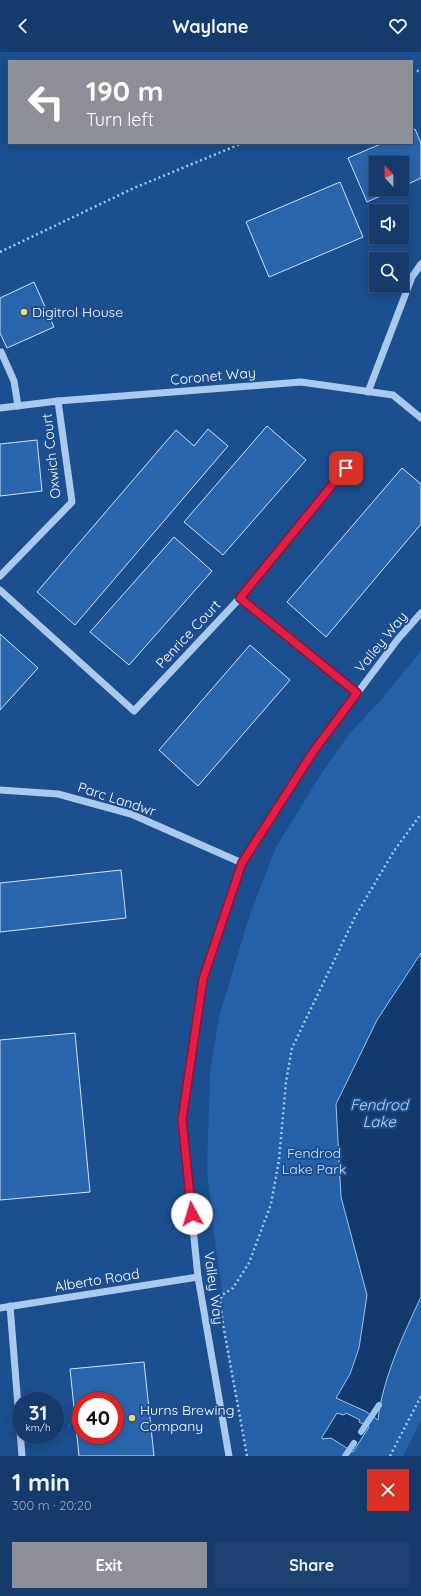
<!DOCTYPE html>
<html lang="en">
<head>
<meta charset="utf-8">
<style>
	body { margin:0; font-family:Quicksand,sans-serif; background:#1d4271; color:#f1f3f6; height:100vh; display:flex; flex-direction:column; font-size:15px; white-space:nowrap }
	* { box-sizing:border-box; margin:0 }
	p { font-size:13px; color:#9dadc1 }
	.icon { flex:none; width:22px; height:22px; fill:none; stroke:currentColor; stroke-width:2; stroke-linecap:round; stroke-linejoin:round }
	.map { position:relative; height:1404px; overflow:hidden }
	.panel { display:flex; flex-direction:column; background:#143b6b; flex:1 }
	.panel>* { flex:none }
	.guide { position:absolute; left:8px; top:8px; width:405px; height:84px; border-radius:0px; box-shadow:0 2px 10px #0003,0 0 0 1px #33557e; background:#8c9099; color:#fff; overflow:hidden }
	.needle { width:26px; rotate:338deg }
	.fabs { position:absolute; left:369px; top:104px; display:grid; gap:8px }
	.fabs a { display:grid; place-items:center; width:40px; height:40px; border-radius:0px; background:#143b6b; box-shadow:0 2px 10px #0003,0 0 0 1px #33557e; font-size:20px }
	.speed { position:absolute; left:12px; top:1340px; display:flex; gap:8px; font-size:20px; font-weight:700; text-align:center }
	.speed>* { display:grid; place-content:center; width:52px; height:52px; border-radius:50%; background:#143b6b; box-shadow:0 2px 10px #0003,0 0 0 1px #33557e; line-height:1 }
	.speed small { font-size:10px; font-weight:400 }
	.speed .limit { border:6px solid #d22; background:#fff; color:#111 }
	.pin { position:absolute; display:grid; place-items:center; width:34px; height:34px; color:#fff; margin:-17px; border-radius:8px; box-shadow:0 2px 6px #0006 }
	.me { position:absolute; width:44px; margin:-22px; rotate:354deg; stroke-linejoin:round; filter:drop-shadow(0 0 3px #0008) }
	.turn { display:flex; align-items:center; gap:14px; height:84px; padding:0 12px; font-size:18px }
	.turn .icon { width:52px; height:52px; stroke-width:2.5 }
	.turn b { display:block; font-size:28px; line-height:34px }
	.round { display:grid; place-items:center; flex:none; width:42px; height:42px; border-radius:0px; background:#1d4271 }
	.overview { display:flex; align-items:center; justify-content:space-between; height:68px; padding:0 12px }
	h1 { font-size:24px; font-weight:700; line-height:30px }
	.cta { display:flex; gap:8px; margin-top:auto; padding:8px 12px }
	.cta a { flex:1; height:46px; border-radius:0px; background:#8c9099; color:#fff; font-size:16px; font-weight:700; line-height:46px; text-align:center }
	.cta a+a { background:#1d4271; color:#f1f3f6 }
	header { display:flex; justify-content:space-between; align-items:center; height:52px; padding:0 12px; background:#143b6b; font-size:18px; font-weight:700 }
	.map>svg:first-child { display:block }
	.green { fill:#2461a8 }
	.water { fill:#123a6d; stroke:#9cc4f0 }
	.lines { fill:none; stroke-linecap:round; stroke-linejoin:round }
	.stream { stroke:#9cc4f0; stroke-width:6 }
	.building { fill:#2a66ad; stroke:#cfe3fa; fill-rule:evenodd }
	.path { stroke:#a9c9ee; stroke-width:2.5; stroke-dasharray:2 3; stroke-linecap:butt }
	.minor { stroke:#a9c9ee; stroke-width:7 }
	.route-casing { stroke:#92132f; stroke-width:10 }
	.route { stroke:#e11d48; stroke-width:7 }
	.poi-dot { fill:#ffd166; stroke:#1b4f8f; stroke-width:1.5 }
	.labels { text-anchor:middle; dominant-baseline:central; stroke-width:4; stroke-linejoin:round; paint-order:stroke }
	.poi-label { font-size:14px; fill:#fff; stroke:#1b4f8f; text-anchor:start }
	.street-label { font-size:14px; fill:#fff; stroke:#1b4f8f }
	.park-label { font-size:14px; fill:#cfe3fa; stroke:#1b4f8f }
	.water-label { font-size:15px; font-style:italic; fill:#b5d3f5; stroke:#1b4f8f }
</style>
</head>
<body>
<header><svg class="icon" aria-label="back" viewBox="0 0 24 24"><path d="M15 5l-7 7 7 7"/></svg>Waylane<svg class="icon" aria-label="heart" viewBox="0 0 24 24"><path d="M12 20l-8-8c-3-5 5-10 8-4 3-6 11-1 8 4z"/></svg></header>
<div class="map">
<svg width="421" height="1404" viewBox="0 0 421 1404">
	<rect width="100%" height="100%" fill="#1b4f8f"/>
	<!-- green -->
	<path class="green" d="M421,599V1368L403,1404H247C238,1353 225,1303 220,1252C220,1247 222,1242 222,1237L216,1198L207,1118L210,1022L219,965L250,862L276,795L323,719L350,681L380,649Z"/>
	<!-- water -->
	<g class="water">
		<path d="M421,901V1245C404,1281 382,1328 378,1368L365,1359L336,1346L350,1322L359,1296L367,1243L341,1145L336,1052L377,968Z"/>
		<path d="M337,1361L344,1363L346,1361L360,1368L359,1370L369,1375L353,1400L331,1386L322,1387V1385Z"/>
	</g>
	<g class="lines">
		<!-- stream -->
		<g class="stream">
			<path d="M361,1380L379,1353"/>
			<path d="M345,1404L354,1391"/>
		</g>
	</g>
	<!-- building -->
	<g class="building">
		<path d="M415,77L421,91V126L402,135V111H376V137H396L367,150L348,106L383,91H412V78Z"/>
		<path d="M340,130L363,185L269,225L246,170Z"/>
		<path d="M34,230L54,275L7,296L0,281V246Z"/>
		<path d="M267,374L306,408L223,503L184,470Z"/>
		<path d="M208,377L228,394L75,573L37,540L176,378L194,394Z"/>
		<path d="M37,388L42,439L0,444V392Z"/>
		<path d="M402,416L421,432V472L326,585L287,550Z"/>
		<path d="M174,485L212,519L129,613L90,580Z"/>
		<path d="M0,582L38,616L0,658Z"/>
		<path d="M250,593L290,628L198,734L159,698Z"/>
		<path d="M121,818L126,866L0,880V831Z"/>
		<path d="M75,981L90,1140L0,1148V988Z"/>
		<path d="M144,1310L154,1404H79L70,1317ZM81,1349H115V1383H81Z"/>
	</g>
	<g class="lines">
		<!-- path -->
		<g class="path">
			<path d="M412,21L421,18"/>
			<path d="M0,200L134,136L243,91"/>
			<path d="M247,1404L223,1272L220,1249L222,1243L233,1236L249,1211L271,1152L279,1108L286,1030L292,996L356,863L394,799L421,762"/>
			<path d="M390,1404L421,1344"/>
		</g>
		<!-- minor -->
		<g class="minor">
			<path d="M1,300L14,329L18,354"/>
			<path d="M368,340L412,225L421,212"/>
			<path d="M0,356L58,349L301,330L393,343L421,366"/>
			<path d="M0,524L72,450L58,349"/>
			<path d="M0,538L134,659L240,546L346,416"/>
			<path d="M240,546L357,641"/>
			<path d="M0,738L58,742L131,762L242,811"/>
			<path d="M10,1254L22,1404"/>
			<path d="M0,1256L198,1225"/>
			<path d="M229,1404L198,1225L182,1068L203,927L242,811L313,700L398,587L421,561"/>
		</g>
	</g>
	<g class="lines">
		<!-- route casing -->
		<g class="route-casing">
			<path id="route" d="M192,1162L182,1068L203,927L242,811L313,700L357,641L240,546L346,416"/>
		</g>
		<!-- route -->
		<use href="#route" class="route"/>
	</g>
	<!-- markers -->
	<g class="poi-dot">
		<circle cx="24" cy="260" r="4"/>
		<circle cx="132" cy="1366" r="4"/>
	</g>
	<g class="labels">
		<!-- poi labels -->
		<g class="poi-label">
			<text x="32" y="260">Digitrol House</text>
			<text x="140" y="1358">Hurns Brewing<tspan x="140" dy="16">Company</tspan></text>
		</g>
		<!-- street labels -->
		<g class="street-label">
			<text transform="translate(213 324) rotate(-5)">Coronet Way</text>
			<text transform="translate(51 404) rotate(-96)">Oxwich Court</text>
			<text transform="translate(188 582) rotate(-47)">Penrice Court</text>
			<text transform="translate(381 590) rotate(-51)">Valley Way</text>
			<text transform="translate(117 747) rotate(18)">Parc Landwr</text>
			<text transform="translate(97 1228) rotate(-9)">Alberto Road</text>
			<text transform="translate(214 1236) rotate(82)">Valley Way</text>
		</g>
		<!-- park labels -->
		<g class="park-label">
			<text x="314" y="1101">Fendrod<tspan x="314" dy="16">Lake Park</tspan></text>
		</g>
		<!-- water labels -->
		<g class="water-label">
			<text x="379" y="1052">Fendrod<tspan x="379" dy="17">Lake</tspan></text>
		</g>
	</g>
</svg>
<div class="fabs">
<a><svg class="needle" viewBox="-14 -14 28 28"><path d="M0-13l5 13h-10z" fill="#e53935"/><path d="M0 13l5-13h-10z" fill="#9dadc1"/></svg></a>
<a><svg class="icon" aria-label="sound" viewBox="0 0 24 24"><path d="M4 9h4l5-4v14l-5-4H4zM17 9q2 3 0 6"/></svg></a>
<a><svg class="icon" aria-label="search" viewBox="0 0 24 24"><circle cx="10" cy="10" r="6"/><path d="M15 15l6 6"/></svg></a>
</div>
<div class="speed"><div>31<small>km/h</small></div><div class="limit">40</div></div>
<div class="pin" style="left:346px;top:416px;background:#d93025"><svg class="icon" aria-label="arrive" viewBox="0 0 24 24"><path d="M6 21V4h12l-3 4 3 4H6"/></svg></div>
<svg class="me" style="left:192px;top:1162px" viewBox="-20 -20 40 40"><circle r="19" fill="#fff"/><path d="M0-13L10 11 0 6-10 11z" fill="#e11d48"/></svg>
<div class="guide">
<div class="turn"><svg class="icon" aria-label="left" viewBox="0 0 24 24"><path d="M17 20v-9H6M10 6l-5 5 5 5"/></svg><div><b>190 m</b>Turn left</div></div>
</div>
</div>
<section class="panel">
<div class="overview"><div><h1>1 min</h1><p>300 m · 20:20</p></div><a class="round" style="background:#d93025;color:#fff"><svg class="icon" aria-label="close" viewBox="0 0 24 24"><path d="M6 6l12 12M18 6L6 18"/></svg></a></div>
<div class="cta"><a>Exit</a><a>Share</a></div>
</section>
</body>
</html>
